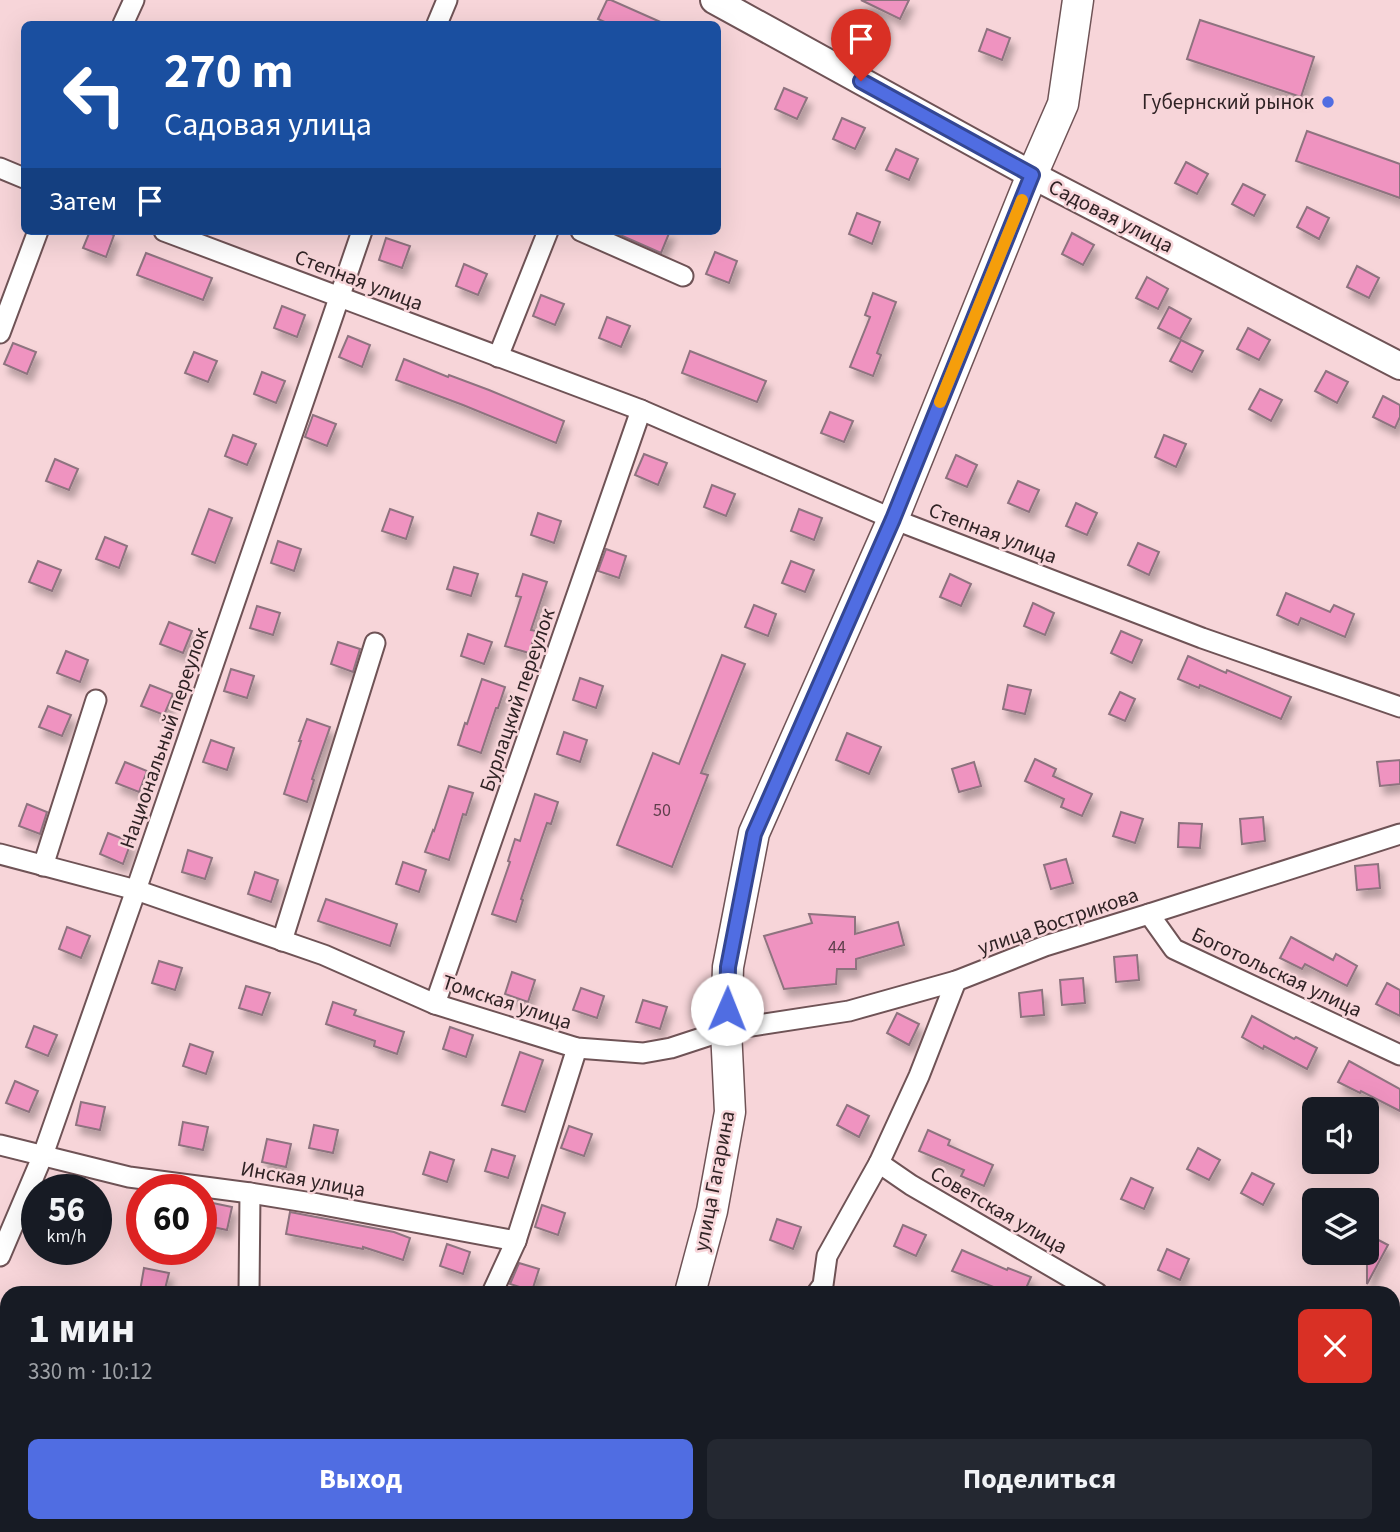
<!DOCTYPE html>
<html lang="ru">
<head>
<meta charset="utf-8">
<style>
	body { margin:0; font-family:"Source Sans 3",sans-serif; background:#242831; color:#f1f3f6; height:100vh; display:flex; flex-direction:column; font-size:26px; white-space:nowrap }
	* { box-sizing:border-box; margin:0 }
	p { font-size:23px; color:#9ea1a6 }
	.icon { flex:none; width:38px; height:38px; fill:none; stroke:currentColor; stroke-width:2; stroke-linecap:round; stroke-linejoin:round }
	.map { position:relative; flex:1; overflow:hidden }
	.sheet { position:absolute; left:0px; top:1286px; width:1400px; height:247px; display:flex; flex-direction:column; background:#171b24; border-radius:21px 21px 0 0; box-shadow:0 7px 28px #0002 }
	.sheet>* { flex:none }
	.banner { position:absolute; left:21px; top:21px; width:700px; height:214px; border-radius:10px; box-shadow:0 7px 28px #0002; background:#1a4fa0; color:#fff; overflow:hidden }
	.fabs { position:absolute; left:1302px; top:1097px; display:grid; gap:14px }
	.fabs a { display:grid; place-items:center; width:77px; height:77px; border-radius:10px; background:#171b24; box-shadow:0 7px 28px #0002; font-size:35px }
	.speed { position:absolute; left:21px; top:1174px; display:flex; gap:14px; font-size:35px; font-weight:700; text-align:center }
	.speed>* { display:grid; place-content:center; width:91px; height:91px; border-radius:50%; background:#171b24; box-shadow:0 7px 28px #0002; line-height:1 }
	.speed small { font-size:18px; font-weight:400 }
	.speed .limit { border:10px solid #d22; background:#fff; color:#111 }
	.pin { position:absolute; display:grid; place-items:center; width:60px; height:60px; color:#fff; margin:-72px -30px; border-radius:50% 50% 50% 0; rotate:-45deg; box-shadow:0 0 7px #0007 }
	.pin .icon { rotate:45deg }
	.me { position:absolute; width:77px; margin:-38px; rotate:1deg; stroke-linejoin:round; filter:drop-shadow(0 0 5px #0008) }
	.turn { display:flex; align-items:center; gap:24px; height:147px; padding:0 28px; font-size:32px }
	.turn .icon { width:91px; height:91px; stroke-width:2.5 }
	.turn b { display:block; font-size:49px; line-height:60px }
	.then { display:flex; align-items:center; height:66px; padding:0 28px; background:#0003; gap:14px; font-size:26px }
	.round { display:grid; place-items:center; flex:none; width:74px; height:74px; border-radius:10px; background:#242831 }
	.headline { display:flex; align-items:center; justify-content:space-between; height:119px; padding:0 28px }
	h1 { font-size:42px; font-weight:700; line-height:52px }
	.primary-button { display:flex; gap:14px; margin-top:auto; padding:14px 28px }
	.primary-button a { flex:1; height:80px; border-radius:10px; background:#506de2; color:#fff; font-size:28px; font-weight:700; line-height:80px; text-align:center }
	.primary-button a+a { background:#242831; color:#f1f3f6 }
	.map>svg:first-child { display:block }
	.building { fill:#ef93c0; stroke:#8e737f; stroke-width:2; filter:url(#shadow) }
	.lines { fill:none; stroke-linecap:round; stroke-linejoin:round }
	.street-casing { stroke:#6f5356; stroke-width:23 }
	.secondary-casing { stroke:#6f5356; stroke-width:30 }
	.primary-casing { stroke:#6f5356; stroke-width:33 }
	.street { stroke:#fff; stroke-width:19 }
	.secondary { stroke:#fff; stroke-width:26 }
	.primary { stroke:#fff; stroke-width:30 }
	.route-casing { stroke:#344793; stroke-width:18 }
	.route { stroke:#506de2; stroke-width:12 }
	.slow { stroke:#f59e0b; stroke-width:12 }
	.poi-dot { fill:#506de2; stroke:#f7d5d9; stroke-width:2.5 }
	.labels { text-anchor:middle; dominant-baseline:central; stroke-width:5; stroke-linejoin:round; paint-order:stroke }
	.number-label { font-size:18px; fill:#603f4c }
	.poi-label { font-size:21px; fill:#302325; stroke:#f7d5d9; text-anchor:end }
	.street-label { font-size:21px; fill:#302325; stroke:#f7d5d9 }
</style>
</head>
<body>
<div class="map">
<svg width="1400" height="1532" viewBox="0 0 1400 1532">
	<defs>
		<filter id="shadow"><feDropShadow dx="4.5" dy="8" stdDeviation="3.5" flood-color="#0004"/></filter>
	</defs>
	<rect width="100%" height="100%" fill="#f7d5d9"/>
	<!-- building -->
	<g class="building">
		<path d="M607,0H611L665,24H609L598,19Z"/>
		<path d="M861,0H909L900,19Z"/>
		<path d="M1200,20L1314,57L1301,97L1187,59Z"/>
		<path d="M987,29L1010,38L1002,60L979,51Z"/>
		<path d="M784,88L807,98L797,119L775,109Z"/>
		<path d="M842,118L865,128L855,149L833,139Z"/>
		<path d="M1307,131L1400,164V198L1296,161Z"/>
		<path d="M896,149L918,159L909,180L886,170Z"/>
		<path d="M1186,162L1208,174L1197,194L1175,183Z"/>
		<path d="M1243,184L1265,195L1254,216L1232,204Z"/>
		<path d="M1307,207L1329,218L1319,239L1297,227Z"/>
		<path d="M857,213L880,222L872,244L849,234Z"/>
		<path d="M90,231H104L114,235L106,257L83,248Z"/>
		<path d="M611,231H670L661,253Z"/>
		<path d="M1072,233L1094,245L1083,265L1062,254Z"/>
		<path d="M386,238L410,246L402,268L379,260Z"/>
		<path d="M715,252L737,261L729,283L706,274Z"/>
		<path d="M146,253L212,278L203,300L137,275Z"/>
		<path d="M464,264L487,274L478,295L456,286Z"/>
		<path d="M1357,266L1379,278L1369,298L1347,287Z"/>
		<path d="M1147,277L1168,289L1158,309L1136,298Z"/>
		<path d="M873,293L896,302L877,353L881,355L873,376L850,367L870,317L865,315Z"/>
		<path d="M541,295L564,304L555,325L533,316Z"/>
		<path d="M282,306L305,315L297,337L274,328Z"/>
		<path d="M1169,307L1191,319L1180,339L1158,328Z"/>
		<path d="M607,317L630,326L621,347L599,338Z"/>
		<path d="M1248,328L1270,340L1259,360L1237,349Z"/>
		<path d="M348,336L370,345L362,367L339,357Z"/>
		<path d="M1181,340L1203,351L1192,372L1170,361Z"/>
		<path d="M13,343L36,352L27,374L4,364Z"/>
		<path d="M690,351L766,381L757,402L682,373Z"/>
		<path d="M194,352L217,361L208,382L185,373Z"/>
		<path d="M404,359L448,377L449,375L489,390L564,421L556,443L463,405L396,380Z"/>
		<path d="M1326,371L1348,382L1337,403L1315,391Z"/>
		<path d="M262,372L285,381L276,403L254,394Z"/>
		<path d="M1260,389L1282,400L1271,421L1249,409Z"/>
		<path d="M1383,396L1400,405V417L1395,428L1373,417Z"/>
		<path d="M830,412L853,421L844,442L821,433Z"/>
		<path d="M313,415L336,424L327,446L305,437Z"/>
		<path d="M233,435L256,444L247,465L225,456Z"/>
		<path d="M1164,435L1186,444L1176,467L1155,457Z"/>
		<path d="M644,454L667,463L658,485L635,475Z"/>
		<path d="M956,455L977,465L967,487L946,478Z"/>
		<path d="M55,459L78,469L69,490L46,481Z"/>
		<path d="M1018,481L1039,490L1029,512L1008,503Z"/>
		<path d="M712,485L735,494L726,516L704,507Z"/>
		<path d="M1076,503L1097,513L1087,535L1066,526Z"/>
		<path d="M209,509L232,518L215,563L192,554Z"/>
		<path d="M390,509L413,517L406,539L382,531Z"/>
		<path d="M799,509L822,518L814,540L791,531Z"/>
		<path d="M538,513L561,521L554,543L531,535Z"/>
		<path d="M105,537L127,546L119,568L96,559Z"/>
		<path d="M278,541L301,549L294,571L271,563Z"/>
		<path d="M1138,543L1159,552L1149,575L1128,565Z"/>
		<path d="M606,549L626,556L619,578L598,571Z"/>
		<path d="M38,561L61,570L52,591L29,582Z"/>
		<path d="M791,561L814,570L805,592L782,583Z"/>
		<path d="M454,567L478,574L471,596L447,589Z"/>
		<path d="M523,574L547,582L531,630L536,631L529,653L505,646L521,597L516,596Z"/>
		<path d="M950,574L971,584L961,606L940,597Z"/>
		<path d="M1286,593L1330,612L1334,605L1354,614L1345,637L1301,618L1298,625L1277,615Z"/>
		<path d="M1033,603L1054,613L1045,635L1024,626Z"/>
		<path d="M754,605L776,614L768,636L745,627Z"/>
		<path d="M257,606L280,613L273,635L250,628Z"/>
		<path d="M169,622L192,631L183,653L160,644Z"/>
		<path d="M1121,631L1142,640L1132,663L1111,653Z"/>
		<path d="M468,634L492,642L484,664L461,656Z"/>
		<path d="M338,642L360,649L353,672L331,664Z"/>
		<path d="M66,651L88,660L80,682L57,673Z"/>
		<path d="M722,655L745,664L701,773L708,775L672,867L617,845L653,753L679,764Z"/>
		<path d="M1188,656L1226,673L1227,670L1291,697L1281,719L1200,685L1199,688L1178,679Z"/>
		<path d="M231,669L254,676L247,698L224,691Z"/>
		<path d="M580,678L603,686L596,708L573,700Z"/>
		<path d="M482,679L505,687L498,708H496L481,753L458,745L465,723L467,724Z"/>
		<path d="M150,685L173,694L164,715L141,706Z"/>
		<path d="M1008,685L1031,690L1025,714L1003,709Z"/>
		<path d="M1120,692L1135,699L1125,721L1109,714Z"/>
		<path d="M48,706L71,715L62,736L39,727Z"/>
		<path d="M307,719L330,727L312,779L314,780L307,802L284,794L301,741H299Z"/>
		<path d="M564,732L587,740L580,762L557,754Z"/>
		<path d="M847,733L881,747L869,774L836,760Z"/>
		<path d="M211,740L234,748L227,770L203,762Z"/>
		<path d="M1035,759L1056,769L1053,776L1092,794L1082,816L1061,807L1064,799L1025,781Z"/>
		<path d="M1400,760V784L1380,786L1377,762Z"/>
		<path d="M125,762L147,771L139,792L116,783Z"/>
		<path d="M974,762L981,786L959,792L952,769Z"/>
		<path d="M449,786L473,793L466,815L463,814L449,860L425,852L433,830L434,831Z"/>
		<path d="M535,794L558,802L551,824L547,823L521,899L523,900L516,922L492,914L510,862L508,861L515,839L520,841Z"/>
		<path d="M27,804L47,812L40,834L19,826Z"/>
		<path d="M1121,812L1143,819L1135,843L1113,836Z"/>
		<path d="M1263,817L1265,841L1242,844L1240,819Z"/>
		<path d="M1179,823L1202,824L1200,848L1178,847Z"/>
		<path d="M108,833L131,842L123,864L100,854Z"/>
		<path d="M188,850L212,858L205,879L182,872Z"/>
		<path d="M1066,859L1073,883L1051,889L1044,865Z"/>
		<path d="M403,862L426,870L419,892L396,884Z"/>
		<path d="M1378,864L1380,888L1357,890L1355,866Z"/>
		<path d="M255,872L278,880L271,902L248,894Z"/>
		<path d="M326,899L397,924L390,946L318,921Z"/>
		<path d="M809,914L855,917V934L898,922L904,945L856,959V969H837L836,984L784,989L764,936L812,923Z"/>
		<path d="M67,927L90,936L81,958L59,949Z"/>
		<path d="M1291,937L1333,960L1336,954L1357,966L1347,986L1305,964L1302,969L1280,958Z"/>
		<path d="M1137,955L1139,980L1116,982L1114,957Z"/>
		<path d="M159,961L182,968L175,990L152,983Z"/>
		<path d="M512,972L535,980L528,1002L505,994Z"/>
		<path d="M1083,978L1085,1003L1062,1005L1060,980Z"/>
		<path d="M1387,983L1400,990V1016L1376,1004Z"/>
		<path d="M246,986L270,993L262,1015L239,1008Z"/>
		<path d="M581,988L604,996L597,1018L573,1010Z"/>
		<path d="M1042,990L1044,1015L1021,1017L1019,993Z"/>
		<path d="M643,1000L667,1007L660,1029L636,1022Z"/>
		<path d="M333,1002L356,1010L354,1015L404,1032L397,1054L374,1046L375,1041L326,1024Z"/>
		<path d="M897,1013L919,1024L909,1045L887,1033Z"/>
		<path d="M1252,1016L1294,1039L1296,1037L1317,1048L1307,1069L1264,1046L1263,1049L1242,1037Z"/>
		<path d="M34,1026L57,1035L48,1056L26,1047Z"/>
		<path d="M450,1027L473,1035L466,1057L443,1049Z"/>
		<path d="M190,1044L213,1052L206,1074L183,1066Z"/>
		<path d="M520,1052L543,1060L525,1112L502,1105Z"/>
		<path d="M1349,1061L1400,1089V1111L1361,1091L1360,1093L1338,1082Z"/>
		<path d="M15,1081L38,1091L29,1112L6,1103Z"/>
		<path d="M81,1102L105,1107L100,1130L76,1125Z"/>
		<path d="M847,1105L869,1116L859,1137L837,1125Z"/>
		<path d="M183,1122L208,1127L203,1150L179,1145Z"/>
		<path d="M314,1125L338,1130L333,1153L309,1148Z"/>
		<path d="M569,1126L592,1134L584,1156L561,1148Z"/>
		<path d="M928,1130L950,1140L948,1145L993,1165L984,1186L961,1176L964,1170L919,1151Z"/>
		<path d="M267,1139L291,1144L286,1167L262,1162Z"/>
		<path d="M1198,1148L1220,1160L1209,1180L1187,1169Z"/>
		<path d="M492,1149L515,1156L508,1178L485,1171Z"/>
		<path d="M430,1152L454,1160L447,1182L423,1174Z"/>
		<path d="M1252,1173L1274,1184L1263,1205L1241,1193Z"/>
		<path d="M1131,1178L1153,1188L1144,1209L1121,1199Z"/>
		<path d="M208,1202L232,1207L227,1230L203,1225Z"/>
		<path d="M542,1205L565,1213L558,1235L535,1227Z"/>
		<path d="M290,1212L394,1232L410,1238L403,1260L363,1247V1249L286,1234Z"/>
		<path d="M777,1219L801,1227L793,1249L770,1240Z"/>
		<path d="M903,1225L926,1235L916,1256L894,1246Z"/>
		<path d="M1367,1234L1388,1245L1367,1284Z"/>
		<path d="M447,1244L470,1252L463,1274L440,1266Z"/>
		<path d="M1167,1249L1189,1259L1180,1280L1158,1270Z"/>
		<path d="M962,1250L1007,1270L1008,1268L1031,1277L1024,1293H1009L952,1271Z"/>
		<path d="M519,1263L539,1269L532,1291L510,1284Z"/>
		<path d="M144,1268L169,1273L164,1293L140,1291Z"/>
	</g>
	<g class="lines">
		<!-- street casing -->
		<g class="street-casing">
			<g id="street">
				<path d="M123,24L134,0"/>
				<path d="M437,24L447,0"/>
				<path d="M0,168L24,178"/>
				<path d="M164,231L641,410L893,519L1202,638L1400,707"/>
				<path d="M581,231L683,276"/>
				<path d="M0,333L38,231"/>
				<path d="M498,357L548,231"/>
				<path d="M0,854L136,890L324,955L435,1004L577,1048L643,1053L671,1048L726,1030L849,1011L956,981L1045,946L1149,914L1400,834"/>
				<path d="M43,866L96,700"/>
				<path d="M1149,914L1174,949L1400,1055"/>
				<path d="M282,941L375,643"/>
				<path d="M956,981L919,1076L879,1163L911,1185L1097,1293"/>
				<path d="M435,1004L641,410"/>
				<path d="M0,1145L129,1177L250,1193L318,1204L516,1241"/>
				<path d="M0,1256L43,1155L136,890L362,231"/>
				<path d="M249,1293L250,1193"/>
				<path d="M492,1293L516,1241L577,1048"/>
				<path d="M817,1293L823,1285L827,1256L879,1163"/>
				<path d="M1393,1482L1400,1468"/>
				<path d="M971,1532L1012,1526"/>
				<path d="M1236,1532L1239,1526"/>
				<path d="M1378,1532L1380,1526"/>
			</g>
		</g>
		<!-- secondary casing -->
		<g class="secondary-casing">
			<path id="secondary" d="M714,0L1032,175L1400,366"/>
		</g>
		<!-- primary casing -->
		<g class="primary-casing">
			<g id="primary">
				<path d="M690,1293L712,1211L730,1112L726,1030L728,967L754,833L893,519L1032,175L1063,104L1078,0"/>
				<path d="M627,1532L628,1526"/>
			</g>
		</g>
		<!-- street -->
		<use href="#street" class="street"/>
		<!-- secondary -->
		<use href="#secondary" class="secondary"/>
		<!-- primary -->
		<use href="#primary" class="primary"/>
	</g>
	<g class="lines">
		<!-- route casing -->
		<g class="route-casing">
			<path id="route" d="M727,1009L728,967L754,834L893,519L1032,175L861,81"/>
		</g>
		<!-- route -->
		<use href="#route" class="route"/>
		<!-- slow -->
		<path class="slow" d="M940,402L1022,200"/>
	</g>
	<!-- markers -->
	<circle class="poi-dot" cx="1328" cy="102" r="7"/>
	<g class="labels">
		<!-- number labels -->
		<g class="number-label">
			<text x="662" y="810">50</text>
			<text x="837" y="947">44</text>
		</g>
		<!-- poi labels -->
		<g class="poi-label">
			<text x="1314" y="102">Губернский рынок</text>
		</g>
		<!-- street labels -->
		<g class="street-label">
			<text transform="translate(1111 216) rotate(27)">Садовая улица</text>
			<text transform="translate(359 280) rotate(21)">Степная улица</text>
			<text transform="translate(993 533) rotate(21)">Степная улица</text>
			<text transform="translate(517 700) rotate(-71)">Бурлацкий переулок</text>
			<text transform="translate(164 738) rotate(-71)">Национальный переулок</text>
			<text transform="translate(1058 921) rotate(-19)">улица Вострикова</text>
			<text transform="translate(1277 972) rotate(25)">Боготольская улица</text>
			<text transform="translate(507 1002) rotate(18)">Томская улица</text>
			<text transform="translate(303 1179) rotate(10)">Инская улица</text>
			<text transform="translate(714 1181) rotate(-79)">улица Гагарина</text>
			<text transform="translate(999 1210) rotate(30)">Советская улица</text>
		</g>
	</g>
</svg>
<div class="fabs">
<a><svg class="icon" aria-label="sound" viewBox="0 0 24 24"><path d="M4 9h4l5-4v14l-5-4H4zM17 9q2 3 0 6"/></svg></a>
<a><svg class="icon" aria-label="layers" viewBox="0 0 24 24"><path d="M12 4l9 5-9 5-9-5zM3 14l9 5 9-5"/></svg></a>
</div>
<div class="speed"><div>56<small>km/h</small></div><div class="limit">60</div></div>
<div class="pin" style="left:861px;top:81px;background:#d93025"><svg class="icon" aria-label="arrive" viewBox="0 0 24 24"><path d="M6 21V4h12l-3 4 3 4H6"/></svg></div>
<svg class="me" style="left:727px;top:1009px" viewBox="-20 -20 40 40"><circle r="19" fill="#fff"/><path d="M0-13L10 11 0 6-10 11z" fill="#506de2"/></svg>
<div class="banner">
<div class="turn"><svg class="icon" aria-label="left" viewBox="0 0 24 24"><path d="M17 20v-9H6M10 6l-5 5 5 5"/></svg><div><b>270 m</b>Садовая улица</div></div>
<div class="then">Затем<svg class="icon" aria-label="arrive" viewBox="0 0 24 24"><path d="M6 21V4h12l-3 4 3 4H6"/></svg></div>
</div>
<section class="sheet">
<div class="headline"><div><h1>1 мин</h1><p>330 m · 10:12</p></div><a class="round" style="background:#d93025;color:#fff"><svg class="icon" aria-label="close" viewBox="0 0 24 24"><path d="M6 6l12 12M18 6L6 18"/></svg></a></div>
<div class="primary-button"><a>Выход</a><a>Поделиться</a></div>
</section>
</div>
</body>
</html>
